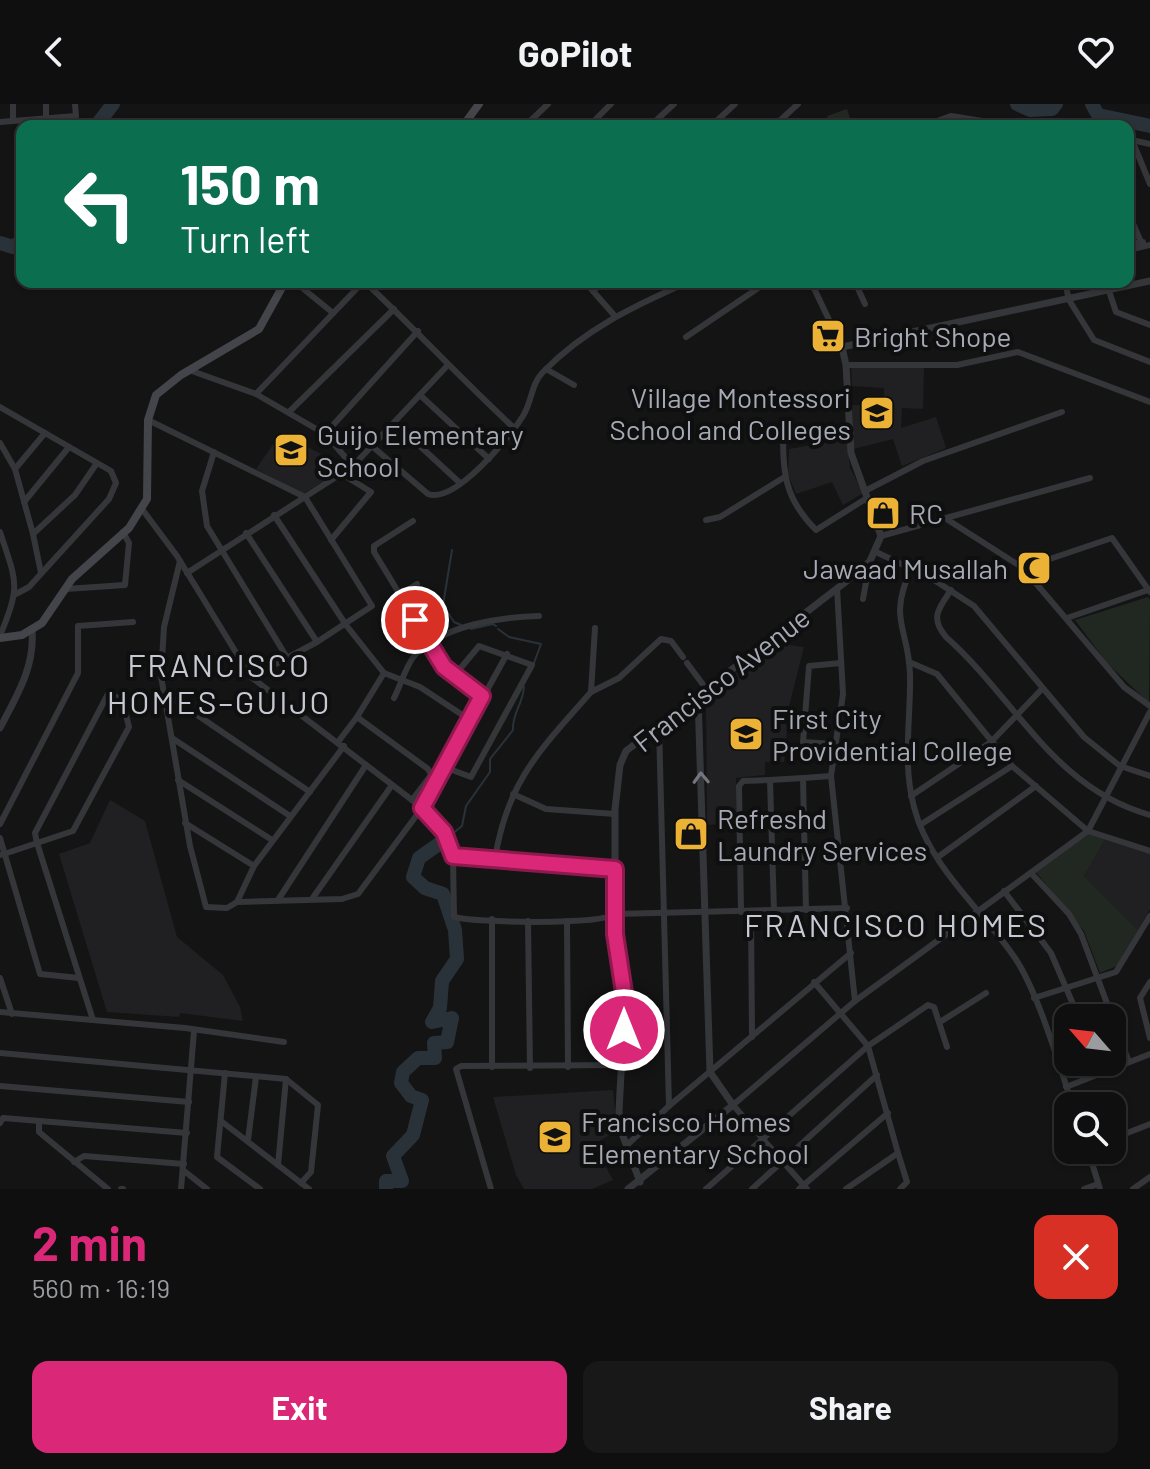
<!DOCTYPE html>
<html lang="en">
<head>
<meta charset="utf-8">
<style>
	body { margin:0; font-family:Barlow,sans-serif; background:#181819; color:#f1f3f6; height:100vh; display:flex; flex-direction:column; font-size:30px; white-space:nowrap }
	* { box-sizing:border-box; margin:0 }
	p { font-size:26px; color:#9b9c9f }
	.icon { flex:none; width:44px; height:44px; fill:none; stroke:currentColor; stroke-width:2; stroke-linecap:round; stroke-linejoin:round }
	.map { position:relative; height:1085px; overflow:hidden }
	.sheet { display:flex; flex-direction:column; background:#0f0f10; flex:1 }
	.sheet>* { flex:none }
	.hud { position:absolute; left:16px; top:16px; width:1118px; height:168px; border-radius:16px; box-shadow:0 2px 6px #0004,0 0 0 2px #2f2f30; background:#0b6e4f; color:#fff; overflow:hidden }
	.needle { width:52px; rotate:298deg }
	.tools { position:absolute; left:1054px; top:900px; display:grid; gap:16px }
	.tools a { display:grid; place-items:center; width:72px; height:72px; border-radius:16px; background:#0f0f10; box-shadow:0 2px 6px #0004,0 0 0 2px #2f2f30; font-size:40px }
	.pin { position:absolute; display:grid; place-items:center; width:68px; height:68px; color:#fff; margin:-34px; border:4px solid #fff; border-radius:50%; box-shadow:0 2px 8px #0007 }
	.me { position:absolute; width:88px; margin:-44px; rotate:0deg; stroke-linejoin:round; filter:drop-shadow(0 0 6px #0008) }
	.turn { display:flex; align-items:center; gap:28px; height:168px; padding:0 32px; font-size:36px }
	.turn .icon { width:104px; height:104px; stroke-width:2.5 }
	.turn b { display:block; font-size:56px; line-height:68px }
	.round { display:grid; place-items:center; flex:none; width:84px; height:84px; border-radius:16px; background:#181819 }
	.overview { display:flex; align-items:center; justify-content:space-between; height:136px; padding:0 32px }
	h1 { font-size:48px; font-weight:700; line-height:60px; color:#db2777 }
	.action { display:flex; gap:16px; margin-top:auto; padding:16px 32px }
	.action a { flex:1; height:92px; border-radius:16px; background:#db2777; color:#fff; font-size:32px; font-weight:700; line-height:92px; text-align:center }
	.action a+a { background:#181819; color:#f1f3f6 }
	header { display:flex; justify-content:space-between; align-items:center; height:104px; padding:0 32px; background:#0f0f10; font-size:36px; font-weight:700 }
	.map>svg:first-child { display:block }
	.built { fill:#202022 }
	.green { fill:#202821 }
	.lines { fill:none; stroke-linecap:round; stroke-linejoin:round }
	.stream { stroke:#2a3239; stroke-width:2 }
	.river { stroke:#2a3239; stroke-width:14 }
	.minor { stroke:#35363a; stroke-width:6 }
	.tertiary { stroke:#35363a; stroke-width:7 }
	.secondary { stroke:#43454a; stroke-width:8 }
	.oneway { stroke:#73767e }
	.route-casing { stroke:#8e194d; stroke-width:20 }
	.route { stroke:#db2777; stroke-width:14 }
	.labels { text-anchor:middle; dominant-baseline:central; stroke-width:8; stroke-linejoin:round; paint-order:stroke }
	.poi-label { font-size:28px; fill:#a6aab5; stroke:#0f0f10; text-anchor:start }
	.street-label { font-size:28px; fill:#a6aab5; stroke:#0f0f10 }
	.quarter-label { font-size:32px; letter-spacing:2px; fill:#c7c9d2; stroke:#0f0f10 }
</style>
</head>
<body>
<header><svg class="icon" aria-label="back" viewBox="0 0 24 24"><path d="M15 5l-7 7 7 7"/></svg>GoPilot<svg class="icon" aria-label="heart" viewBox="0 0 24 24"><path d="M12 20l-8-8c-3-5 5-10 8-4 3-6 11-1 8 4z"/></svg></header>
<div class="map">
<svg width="1150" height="1085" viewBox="0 0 1150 1085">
	<rect width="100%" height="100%" fill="#141415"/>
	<!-- built -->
	<g class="built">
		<path d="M851,261L924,263L923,305L902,304L901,324L936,313L946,344L902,362L893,335L853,345L852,301L884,302V284L852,282Z"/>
		<path d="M281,329L346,363L303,390L256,365Z"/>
		<path d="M847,335L850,364L863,389L843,401L832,378L796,390L788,370L789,345Z"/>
		<path d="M783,540L804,543L789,602L784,658H765V671L736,674V719L707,721L706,594L766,544Z"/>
		<path d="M110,696L145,717L177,833L223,871L240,903L243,917L180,909L179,913L107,908L59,750L90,739Z"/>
		<path d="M1106,734L1150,749V805L1138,826L1084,772Z"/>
		<path d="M613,986L617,1027L594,1040L613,1076L592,1085H524L516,1071L493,993Z"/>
	</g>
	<!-- green -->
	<g class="green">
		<path d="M847,5L853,22H831L827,12Z"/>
		<path d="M1148,493L1150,496L1149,599L1107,559L1075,516Z"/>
		<path d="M1089,730L1106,734L1084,772L1138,826L1117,862L1100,869L1084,827L1036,768Z"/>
	</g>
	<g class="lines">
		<!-- stream -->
		<g class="stream">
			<path d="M452,446L443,501L454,518L461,521"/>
			<path d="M471,525L493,520L496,522"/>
			<path d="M498,525L509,533L541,540L534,559"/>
			<path d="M451,731L462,722L466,702L490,668V655L513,626C512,609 523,600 524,583"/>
		</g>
		<!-- river -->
		<g class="river">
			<path d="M1017,0L1030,6L1052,5L1056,0"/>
			<path d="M1092,0L1098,11L1150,22"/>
			<path d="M96,22L113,0"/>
			<path d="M0,139L13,143L22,136"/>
			<path d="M386,1085V1077H402L393,1052L413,1031L422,996L411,992L401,979L403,968L418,954H435L434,939L447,938L452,914L432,918L440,904L442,877L457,855L455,826L443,790L425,784L413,773L419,754L443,737"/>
		</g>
		<!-- minor -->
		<g class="minor">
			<path d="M13,0V17"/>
			<path d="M46,0V14"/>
			<path d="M0,18L76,12L75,0"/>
			<path d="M525,22L548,0"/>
			<path d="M589,22L611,0"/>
			<path d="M650,22L674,0"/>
			<path d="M711,22L735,0"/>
			<path d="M774,22L798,0"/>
			<path d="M809,22L820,17L822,22"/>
			<path d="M923,22L951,12L1013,22"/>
			<path d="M1132,36L1150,80"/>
			<path d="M1132,36L1150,40"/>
			<path d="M1128,108L1141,138"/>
			<path d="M1128,141L1143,138"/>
			<path d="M1128,146L1150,141"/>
			<path d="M295,178L333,209"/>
			<path d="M365,178C416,226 463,277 514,324"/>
			<path d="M585,178L614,211"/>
			<path d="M811,178L842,243"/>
			<path d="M855,178L865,200"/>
			<path d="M951,178H962"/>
			<path d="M1065,178L1069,196L1094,236L1150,258"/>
			<path d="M593,187L603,178"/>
			<path d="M1109,187L1116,208L1150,221"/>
			<path d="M686,233L767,178"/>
			<path d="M846,261H957L1018,248L1150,298"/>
			<path d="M546,265L574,281"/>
			<path d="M189,266L256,290"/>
			<path d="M420,291L489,355"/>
			<path d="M0,303L111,367L116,379L109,395L29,483L16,490"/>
			<path d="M290,307L394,205"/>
			<path d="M148,316L305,393L372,502L317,538L251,573"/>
			<path d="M395,319L460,379"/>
			<path d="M783,326C783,369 784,394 816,426L867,394"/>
			<path d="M325,330L418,227"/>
			<path d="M0,339L15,365L33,430L75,391L97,359"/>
			<path d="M373,343L428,390C455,400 510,333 523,312C532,298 531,280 543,268C585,225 634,202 688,178"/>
			<path d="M214,348L202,387L207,422L288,555"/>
			<path d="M353,362L325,330L256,290L363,178"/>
			<path d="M15,365L45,329"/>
			<path d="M865,387L923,357L1062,308"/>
			<path d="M24,398L69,343"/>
			<path d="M142,405L177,452L251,573L412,696L444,728L453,752L454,813C477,819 598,821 615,810L847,804"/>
			<path d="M274,411L346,521L384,569L357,613"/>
			<path d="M706,416L720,413L783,374"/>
			<path d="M948,416L1023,464L1124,583L1150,602"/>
			<path d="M413,417L374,442V448L444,563L482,592"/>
			<path d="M0,428C17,480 21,480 0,532"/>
			<path d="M246,429L317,538"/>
			<path d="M33,430L41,469"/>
			<path d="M881,432L1090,374"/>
			<path d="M331,436L371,388L342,370"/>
			<path d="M876,448L931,474L974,502L1084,633L1120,662L1150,672"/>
			<path d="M180,457L164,523L161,572L190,742L206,803L227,804L237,798L254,762L344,642"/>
			<path d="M911,464C888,518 908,521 910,570C911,616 902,658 914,703C929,763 982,805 1015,854C1038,888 1059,961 1073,1002"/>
			<path d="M1023,464L1112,434L1150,488"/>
			<path d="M187,469L353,362L447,262"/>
			<path d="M66,485L125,481L129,439L123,428"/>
			<path d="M951,486C938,505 930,514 946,533C1016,595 1053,684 1150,711"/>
			<path d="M399,492L417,480"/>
			<path d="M863,495L867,473L865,461"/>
			<path d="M1067,514L1148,486"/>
			<path d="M595,524L591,588L619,574L661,535L671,537L683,553"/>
			<path d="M687,559L707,586"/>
			<path d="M384,569L420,583L470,616"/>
			<path d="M165,589L310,688"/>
			<path d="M394,594C401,581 406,560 416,550C445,521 500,513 539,512"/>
			<path d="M1150,608L1088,727L1150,747"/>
			<path d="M659,622L669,1002"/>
			<path d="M172,634L290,712"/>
			<path d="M338,638L357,613L428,665L431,671L412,696"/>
			<path d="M833,640L803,638L809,562L841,559"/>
			<path d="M444,663L471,673L532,561L479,542L454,572"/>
			<path d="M178,676L272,736"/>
			<path d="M513,690L546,705L615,710"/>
			<path d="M911,692L991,638L1041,586"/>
			<path d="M185,719L254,762"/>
			<path d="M0,720L78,569V522L133,518"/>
			<path d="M920,721L1012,662"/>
			<path d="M0,734L40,870L79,874"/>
			<path d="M0,751L4,750L73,727L129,623L122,595L108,590L35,729L37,739L93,916"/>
			<path d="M453,752L615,765"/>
			<path d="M938,753L1036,682"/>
			<path d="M495,755C507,677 541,645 591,588"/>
			<path d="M1031,769L1069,810L1081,830L1129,958"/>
			<path d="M1004,787L1051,849L1079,914"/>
			<path d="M312,795L392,681"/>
			<path d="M278,796L366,661"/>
			<path d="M237,798L342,795L358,790L422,704L507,550"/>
			<path d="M806,806L803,674L831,672"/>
			<path d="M774,807L770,676L803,674"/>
			<path d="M741,808L739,682L743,677L770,676"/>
			<path d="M751,808L752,933"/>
			<path d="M528,817L530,964"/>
			<path d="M567,817L568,963"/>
			<path d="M0,874L12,910"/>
			<path d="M814,878L868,942L898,1049L846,1085"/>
			<path d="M1150,878L1140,894L1150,934"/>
			<path d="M1034,894L1116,868L1150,812"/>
			<path d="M855,897L1088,727L1012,662L937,570L909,558"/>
			<path d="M0,908L185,924L284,938"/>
			<path d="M940,918L986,889"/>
			<path d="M0,949L286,975L318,1001L311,1068L301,1079"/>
			<path d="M1094,958L1099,970"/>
			<path d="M492,963V815"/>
			<path d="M225,969L217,1053L260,1085"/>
			<path d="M0,982L189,998"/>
			<path d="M1066,983L1150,950"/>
			<path d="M221,1017L309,1085"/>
			<path d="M39,1018V1028L108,1085"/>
			<path d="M0,1019L3,1014L187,1029"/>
			<path d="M1112,1035L1150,1020"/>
			<path d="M248,1036L256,973"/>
			<path d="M627,1041L669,1002L851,849"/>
			<path d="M1088,1046L1100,1085"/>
			<path d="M898,1049L907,1078L900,1085"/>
			<path d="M74,1058L84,1052L184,1060"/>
			<path d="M278,1061L286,975"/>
			<path d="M183,1066L207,1085"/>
			<path d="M121,1085H123"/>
			<path d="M181,1085L194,927"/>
			<path d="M491,1085L456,965L461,962L621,961"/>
			<path d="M706,1085L868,942L928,901L934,903L947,943"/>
			<path d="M752,1085L877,971"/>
			<path d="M799,1085L888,1009"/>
			<path d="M807,1085L733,1001L855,897L831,672L843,590L837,484"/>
			<path d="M1084,1085L1098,1080"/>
			<path d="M1133,1085L1150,1073"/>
		</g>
		<!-- tertiary -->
		<g class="tertiary">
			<path d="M0,624C17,591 35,563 32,526"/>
			<path d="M640,1078L620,1024L619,1007L625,895L615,830V705L620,661L626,647L852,473L870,457L881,432L851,349L846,261L842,243L1150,177"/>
			<path d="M628,1085L733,1001L710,968L698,593"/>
		</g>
		<!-- secondary -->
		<g class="secondary">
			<path d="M463,22L479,0"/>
			<path d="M0,534L22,531L42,519L72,475L129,424L147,395L148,316L156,291L181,271L259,225L285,178"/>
		</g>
	</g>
	<!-- one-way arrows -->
	<defs><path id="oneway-chevron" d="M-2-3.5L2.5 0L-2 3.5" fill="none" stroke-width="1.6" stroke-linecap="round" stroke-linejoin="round" transform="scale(2)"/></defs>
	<use class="oneway" href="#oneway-chevron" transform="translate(701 674) rotate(-92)"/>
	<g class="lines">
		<!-- route casing -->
		<g class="route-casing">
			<path id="route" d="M415,516L444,563L482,592L422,704L444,728L453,752L615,765V830L625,895L624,926"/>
		</g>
		<!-- route -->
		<use href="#route" class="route"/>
	</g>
	<!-- icons -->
	<defs>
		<g id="supermarket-square" transform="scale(1.8)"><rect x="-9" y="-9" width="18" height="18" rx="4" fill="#ecb235" stroke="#0f0f10"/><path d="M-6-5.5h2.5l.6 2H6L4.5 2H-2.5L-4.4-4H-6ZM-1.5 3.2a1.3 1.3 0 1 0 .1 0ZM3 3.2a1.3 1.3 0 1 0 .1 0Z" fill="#111"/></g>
		<g id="school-square" transform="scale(1.8)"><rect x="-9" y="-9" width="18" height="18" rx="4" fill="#ecb235" stroke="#0f0f10"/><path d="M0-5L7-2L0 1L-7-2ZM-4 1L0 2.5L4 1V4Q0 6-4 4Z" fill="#111"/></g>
		<g id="shop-square" transform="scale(1.8)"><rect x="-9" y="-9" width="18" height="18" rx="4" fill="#ecb235" stroke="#0f0f10"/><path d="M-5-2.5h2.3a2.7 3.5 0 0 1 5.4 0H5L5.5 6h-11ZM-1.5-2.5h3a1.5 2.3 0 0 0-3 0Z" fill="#111"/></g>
		<g id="mosque-square" transform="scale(1.8)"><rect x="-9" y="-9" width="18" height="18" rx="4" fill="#ecb235" stroke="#0f0f10"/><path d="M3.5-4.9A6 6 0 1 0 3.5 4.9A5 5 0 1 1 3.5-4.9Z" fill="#111"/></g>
		<g id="university-square" transform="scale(1.8)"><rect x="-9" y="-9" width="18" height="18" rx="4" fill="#ecb235" stroke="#0f0f10"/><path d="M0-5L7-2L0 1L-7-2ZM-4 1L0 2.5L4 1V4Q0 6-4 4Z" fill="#111"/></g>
	</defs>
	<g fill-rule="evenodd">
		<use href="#supermarket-square" x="828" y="232"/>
		<use href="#school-square" x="877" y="309"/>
		<use href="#school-square" x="291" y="346"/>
		<use href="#shop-square" x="883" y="409"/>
		<use href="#mosque-square" x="1034" y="464"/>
		<use href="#university-square" x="746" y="630"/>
		<use href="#shop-square" x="691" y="730"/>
		<use href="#school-square" x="555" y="1033"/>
	</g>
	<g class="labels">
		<!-- poi labels -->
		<g class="poi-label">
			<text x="854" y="232">Bright Shope</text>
			<text x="851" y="293" text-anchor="end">Village Montessori<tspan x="851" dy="32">School and Colleges</tspan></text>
			<text x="317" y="330">Guijo Elementary<tspan x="317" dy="32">School</tspan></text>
			<text x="909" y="409">RC</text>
			<text x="1008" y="464" text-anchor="end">Jawaad Musallah</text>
			<text x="772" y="614">First City<tspan x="772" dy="32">Providential College</tspan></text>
			<text x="717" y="714">Refreshd<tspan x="717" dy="32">Laundry Services</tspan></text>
			<text x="581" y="1017">Francisco Homes<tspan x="581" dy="32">Elementary School</tspan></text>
		</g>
		<!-- street labels -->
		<g class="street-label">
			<text transform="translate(721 575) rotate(-38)">Francisco Avenue</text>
		</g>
		<!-- quarter labels -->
		<g class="quarter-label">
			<text x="219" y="560">FRANCISCO<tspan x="219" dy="37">HOMES–GUIJO</tspan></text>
			<text x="896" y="820">FRANCISCO HOMES</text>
		</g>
	</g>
</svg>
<div class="tools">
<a><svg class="needle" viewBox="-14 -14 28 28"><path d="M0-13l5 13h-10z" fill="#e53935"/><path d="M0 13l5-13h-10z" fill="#9b9c9f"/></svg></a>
<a><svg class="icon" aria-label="search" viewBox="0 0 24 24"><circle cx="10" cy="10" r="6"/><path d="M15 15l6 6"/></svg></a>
</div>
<div class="pin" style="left:415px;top:516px;background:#d93025"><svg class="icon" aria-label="arrive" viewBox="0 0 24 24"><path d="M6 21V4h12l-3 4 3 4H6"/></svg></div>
<svg class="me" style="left:624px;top:926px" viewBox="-20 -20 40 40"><circle r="17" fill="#db2777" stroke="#fff" stroke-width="3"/><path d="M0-11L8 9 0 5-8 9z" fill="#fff"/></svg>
<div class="hud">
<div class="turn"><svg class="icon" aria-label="left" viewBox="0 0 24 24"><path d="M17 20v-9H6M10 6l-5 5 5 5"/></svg><div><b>150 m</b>Turn left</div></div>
</div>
</div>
<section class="sheet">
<div class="overview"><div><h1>2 min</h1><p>560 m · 16:19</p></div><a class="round" style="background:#d93025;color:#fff"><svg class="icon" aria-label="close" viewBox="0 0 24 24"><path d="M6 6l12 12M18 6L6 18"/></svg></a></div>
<div class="action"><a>Exit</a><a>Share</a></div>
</section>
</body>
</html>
